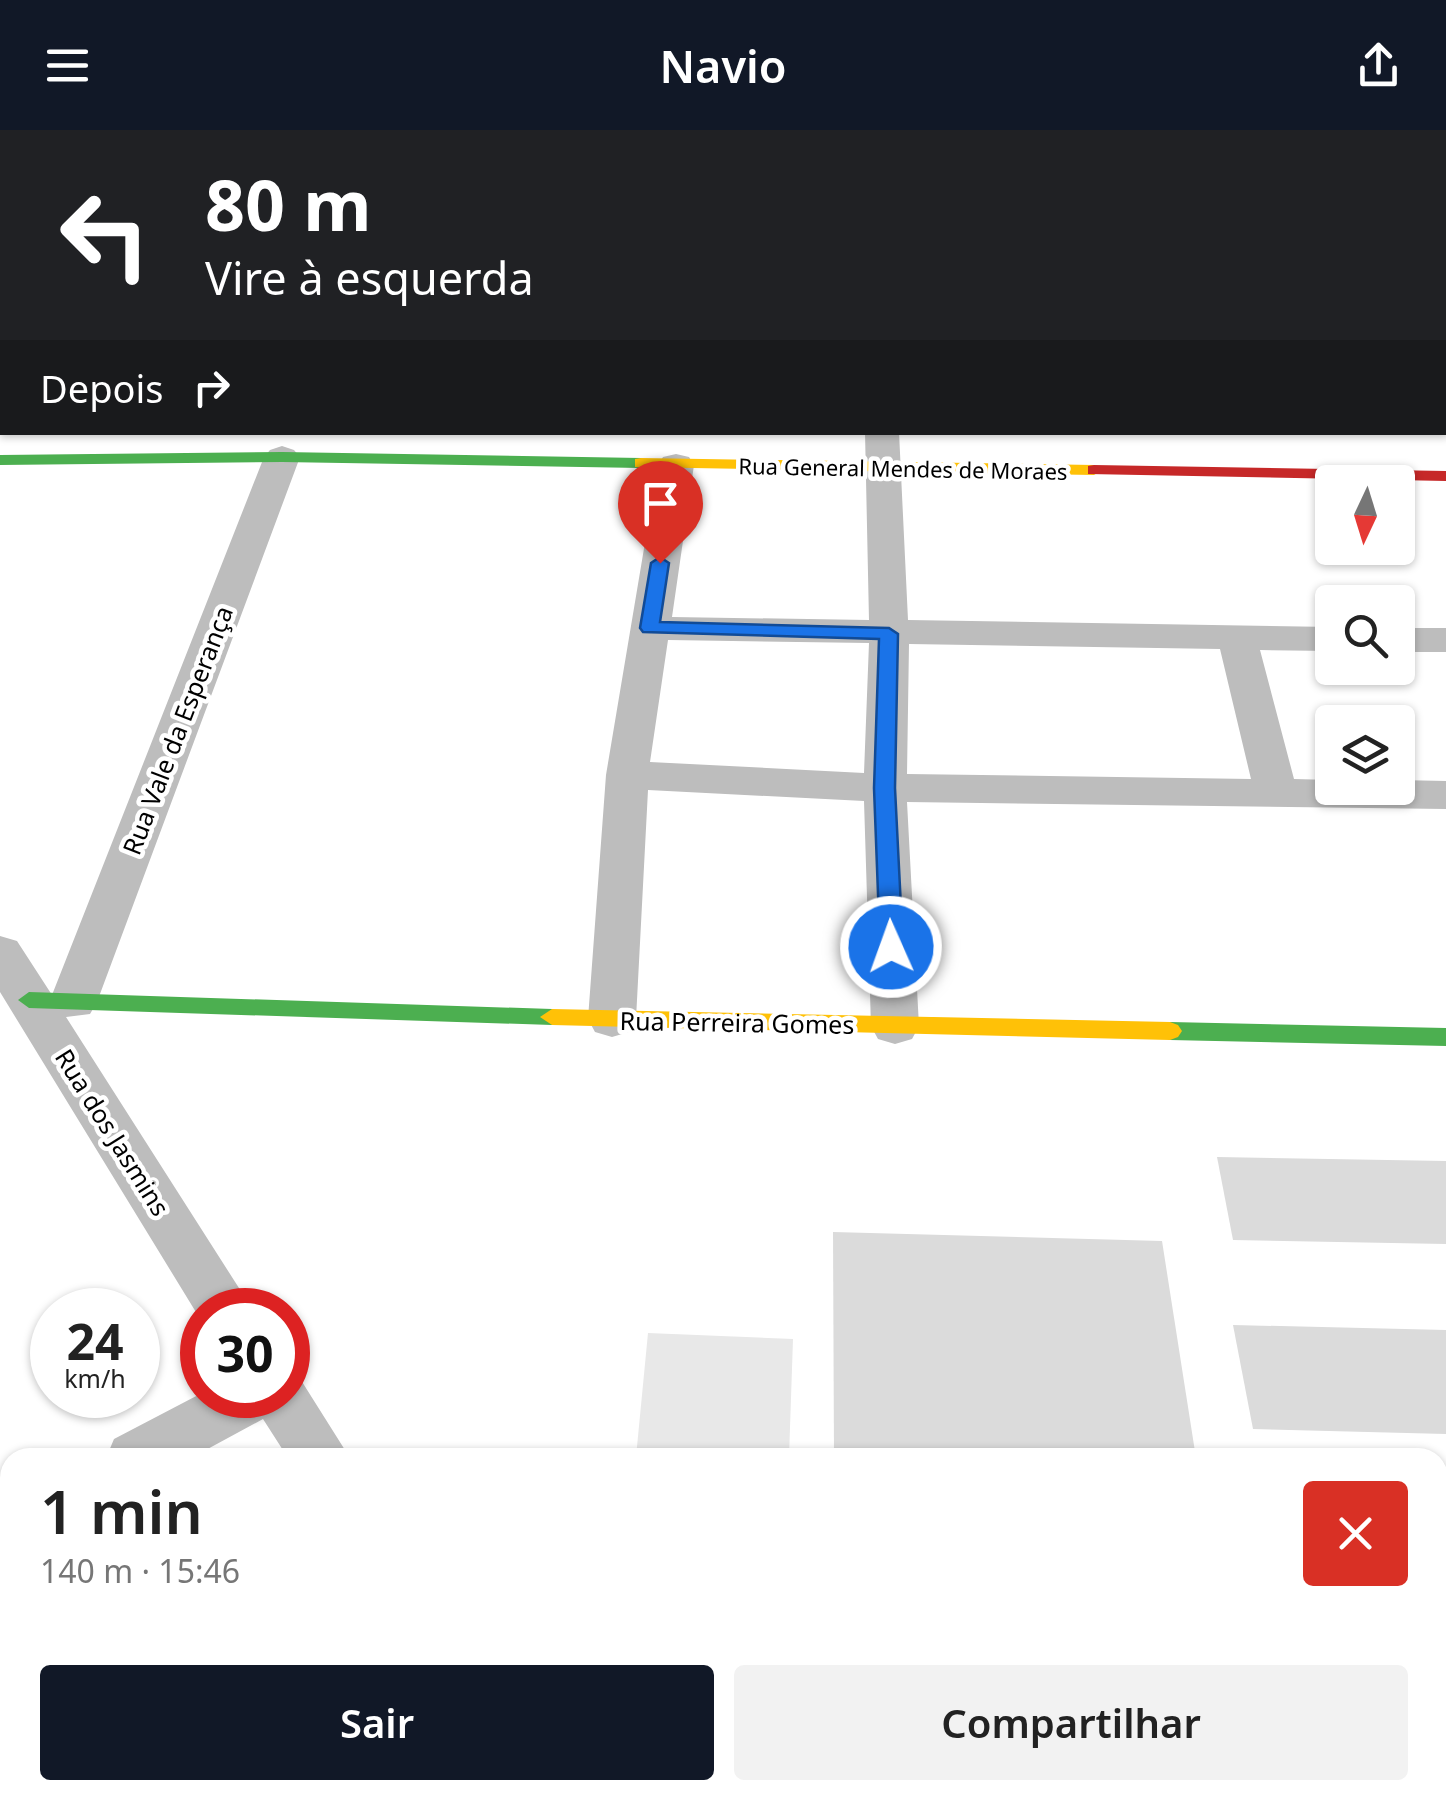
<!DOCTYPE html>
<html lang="pt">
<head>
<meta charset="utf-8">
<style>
	body { margin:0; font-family:"Noto Sans",sans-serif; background:#f2f2f2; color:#222; height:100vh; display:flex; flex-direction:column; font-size:38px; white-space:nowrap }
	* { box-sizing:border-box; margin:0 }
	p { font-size:32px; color:#767676 }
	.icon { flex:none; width:55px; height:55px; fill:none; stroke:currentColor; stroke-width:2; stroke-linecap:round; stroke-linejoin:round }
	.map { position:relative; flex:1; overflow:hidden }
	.details { position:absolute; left:0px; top:1318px; width:1448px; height:352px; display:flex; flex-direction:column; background:#fff; border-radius:30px 30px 0 0; box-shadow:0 2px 8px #0004 }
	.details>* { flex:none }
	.top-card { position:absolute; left:0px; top:0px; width:1448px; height:305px; box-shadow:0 2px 8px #0004; background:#202124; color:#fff; overflow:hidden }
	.needle { width:65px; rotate:184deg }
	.tools { position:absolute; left:1315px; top:335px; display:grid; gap:20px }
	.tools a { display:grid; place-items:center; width:100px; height:100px; border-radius:10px; background:#fff; box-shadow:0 2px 8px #0004; font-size:50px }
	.speed { position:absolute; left:30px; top:1158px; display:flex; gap:20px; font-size:50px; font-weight:700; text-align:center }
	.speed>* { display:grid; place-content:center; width:130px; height:130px; border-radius:50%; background:#fff; box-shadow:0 2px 8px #0004; line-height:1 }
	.speed small { font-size:25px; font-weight:400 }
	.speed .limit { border:15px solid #d22; background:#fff; color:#111 }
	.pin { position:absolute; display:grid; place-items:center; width:85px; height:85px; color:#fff; margin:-102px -42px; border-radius:50% 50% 50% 0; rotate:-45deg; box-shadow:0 0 10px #0007 }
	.pin .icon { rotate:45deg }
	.me { position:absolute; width:110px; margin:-55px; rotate:358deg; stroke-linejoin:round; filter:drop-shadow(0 0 8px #0008) }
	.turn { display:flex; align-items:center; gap:35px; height:210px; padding:0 40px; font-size:45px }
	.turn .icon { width:130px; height:130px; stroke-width:2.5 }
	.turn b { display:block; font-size:70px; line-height:85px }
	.then { display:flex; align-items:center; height:95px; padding:0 40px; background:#0003; gap:20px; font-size:38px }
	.round { display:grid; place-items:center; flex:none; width:105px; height:105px; border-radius:10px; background:#f2f2f2 }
	.head { display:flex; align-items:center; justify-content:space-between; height:170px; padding:0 40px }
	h1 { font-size:60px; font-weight:600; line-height:75px }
	.action { display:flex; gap:20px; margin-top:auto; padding:20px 40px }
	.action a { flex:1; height:115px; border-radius:10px; background:#111827; color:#fff; font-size:40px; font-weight:600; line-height:115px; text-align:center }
	.action a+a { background:#f2f2f2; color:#222 }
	header { display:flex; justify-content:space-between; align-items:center; height:130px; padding:0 40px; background:#111827; color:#fff; font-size:45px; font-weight:600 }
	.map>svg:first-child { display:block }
	.green { fill:#e8e8e8 }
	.building { fill:#dbdbdb }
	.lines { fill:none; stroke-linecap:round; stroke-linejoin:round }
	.street { fill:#bdbdbd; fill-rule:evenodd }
	.fast { fill:#4caf50; fill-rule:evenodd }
	.slow { fill:#ffc107; fill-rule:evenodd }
	.jam { fill:#c62828; fill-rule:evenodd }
	.route { fill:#1a73e8; stroke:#114b97; stroke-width:2.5 }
	.labels { text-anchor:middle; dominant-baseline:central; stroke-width:9; stroke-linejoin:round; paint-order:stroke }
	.far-street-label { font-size:22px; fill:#000; stroke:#fff }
	.street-label { font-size:25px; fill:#000; stroke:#fff }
</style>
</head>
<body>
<header><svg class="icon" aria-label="menu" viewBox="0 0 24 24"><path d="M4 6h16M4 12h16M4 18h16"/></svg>Navio<svg class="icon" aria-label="share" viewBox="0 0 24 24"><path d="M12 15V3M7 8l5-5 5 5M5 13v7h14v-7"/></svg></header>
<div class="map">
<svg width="1446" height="1669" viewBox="0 0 1446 1669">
	<rect width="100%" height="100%" fill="#fff"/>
	<!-- green -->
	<path class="green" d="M648,1203L793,1209L789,1327H636Z"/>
	<!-- building -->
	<g class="building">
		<path d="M1217,1027L1446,1031V1114L1233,1110Z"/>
		<path d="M833,1102L1162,1111L1196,1328H834Z"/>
		<path d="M1233,1195L1446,1200V1304L1253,1299Z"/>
	</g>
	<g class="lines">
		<!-- street -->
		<g class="street">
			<rect x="0" y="120" width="2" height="18"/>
			<rect x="1445" y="145" width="1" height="18"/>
			<path d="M2,204V225L0,226V205Z"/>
			<path d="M865,302H899L908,490L1332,497V521L1260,520L1294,649L1332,650V658H1398V650L1446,651V679L907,672L919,896L912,909L895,914L878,909L871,896L864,671L648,660L636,889L629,902L612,907L595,902L588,889L606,645L658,335L663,327L676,324L689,327L694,335L672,487L869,490ZM668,510L869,513L864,643L650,632ZM909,514L1220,519L1251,649L907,644Z"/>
			<path d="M282,316L294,320L300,327L97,872L90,884L66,887L253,1180H202V1192L0,862V806L17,811L52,865L264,327L270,320Z"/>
			<rect x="1398" y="498" width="48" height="24"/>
			<path d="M288,1243L299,1247L350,1328H288L263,1289L191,1328H106L114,1309L202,1263L288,1265Z"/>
			<path d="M10,1365V1422L0,1426V1369Z"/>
			<path d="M509,1660H579L583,1669H513Z"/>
		</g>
		<!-- fast -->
		<g class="fast">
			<path d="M282,322L641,328L649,333L641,338L282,332L0,335V325Z"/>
			<path d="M29,862L552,879L564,887L552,895L29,878L18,870Z"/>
			<path d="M1170,892L1446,898V916L1170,910L1162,907L1158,901L1162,895Z"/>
		</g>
		<!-- slow -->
		<g class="slow">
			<path d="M641,328L1094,335L1102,340L1094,345L635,337V329Z"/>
			<path d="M552,879L1170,892L1178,895L1182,901L1178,907L1170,910L552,895L540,887Z"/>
		</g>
		<!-- jam -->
		<path class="jam" d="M1094,335L1446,341V351L1088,344V336Z"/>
	</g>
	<!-- route -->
	<path class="route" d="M660,427L669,433L660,492L889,498L898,504L895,658L903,817L899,822H883L880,817L874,658L879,509L643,502L640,498L651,433Z"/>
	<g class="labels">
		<!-- far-street labels -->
		<g class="far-street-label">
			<text transform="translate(903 338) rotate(1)">Rua General Mendes de Moraes</text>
		</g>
		<!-- street labels -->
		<g class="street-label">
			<text transform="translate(177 600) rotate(-69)">Rua Vale da Esperança</text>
			<text transform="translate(737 892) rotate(1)">Rua Perreira Gomes</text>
			<text transform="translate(113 1002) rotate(58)">Rua dos Jasmins</text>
		</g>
	</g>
</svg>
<div class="tools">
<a><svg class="needle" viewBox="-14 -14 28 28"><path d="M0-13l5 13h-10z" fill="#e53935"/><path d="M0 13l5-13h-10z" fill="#767676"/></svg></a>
<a><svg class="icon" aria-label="search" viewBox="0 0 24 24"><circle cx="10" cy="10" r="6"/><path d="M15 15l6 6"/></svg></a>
<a><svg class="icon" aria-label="layers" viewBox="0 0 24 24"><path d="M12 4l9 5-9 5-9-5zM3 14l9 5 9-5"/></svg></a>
</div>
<div class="speed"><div>24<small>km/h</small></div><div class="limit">30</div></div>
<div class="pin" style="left:660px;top:433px;background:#d93025"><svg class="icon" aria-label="arrive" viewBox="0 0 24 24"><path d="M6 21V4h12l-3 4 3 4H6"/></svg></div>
<svg class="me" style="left:891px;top:817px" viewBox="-20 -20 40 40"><circle r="17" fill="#1a73e8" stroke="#fff" stroke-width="3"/><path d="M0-11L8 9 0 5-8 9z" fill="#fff"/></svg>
<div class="top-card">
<div class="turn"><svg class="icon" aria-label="left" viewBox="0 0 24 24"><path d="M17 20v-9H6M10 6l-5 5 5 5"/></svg><div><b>80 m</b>Vire à esquerda</div></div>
<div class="then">Depois<svg class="icon" aria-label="right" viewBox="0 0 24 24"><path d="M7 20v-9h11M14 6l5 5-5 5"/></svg></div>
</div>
<section class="details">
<div class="head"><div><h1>1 min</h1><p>140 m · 15:46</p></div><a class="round" style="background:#d93025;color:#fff"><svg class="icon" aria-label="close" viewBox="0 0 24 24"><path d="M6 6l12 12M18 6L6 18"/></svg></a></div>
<div class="action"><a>Sair</a><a>Compartilhar</a></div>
</section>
</div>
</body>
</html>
